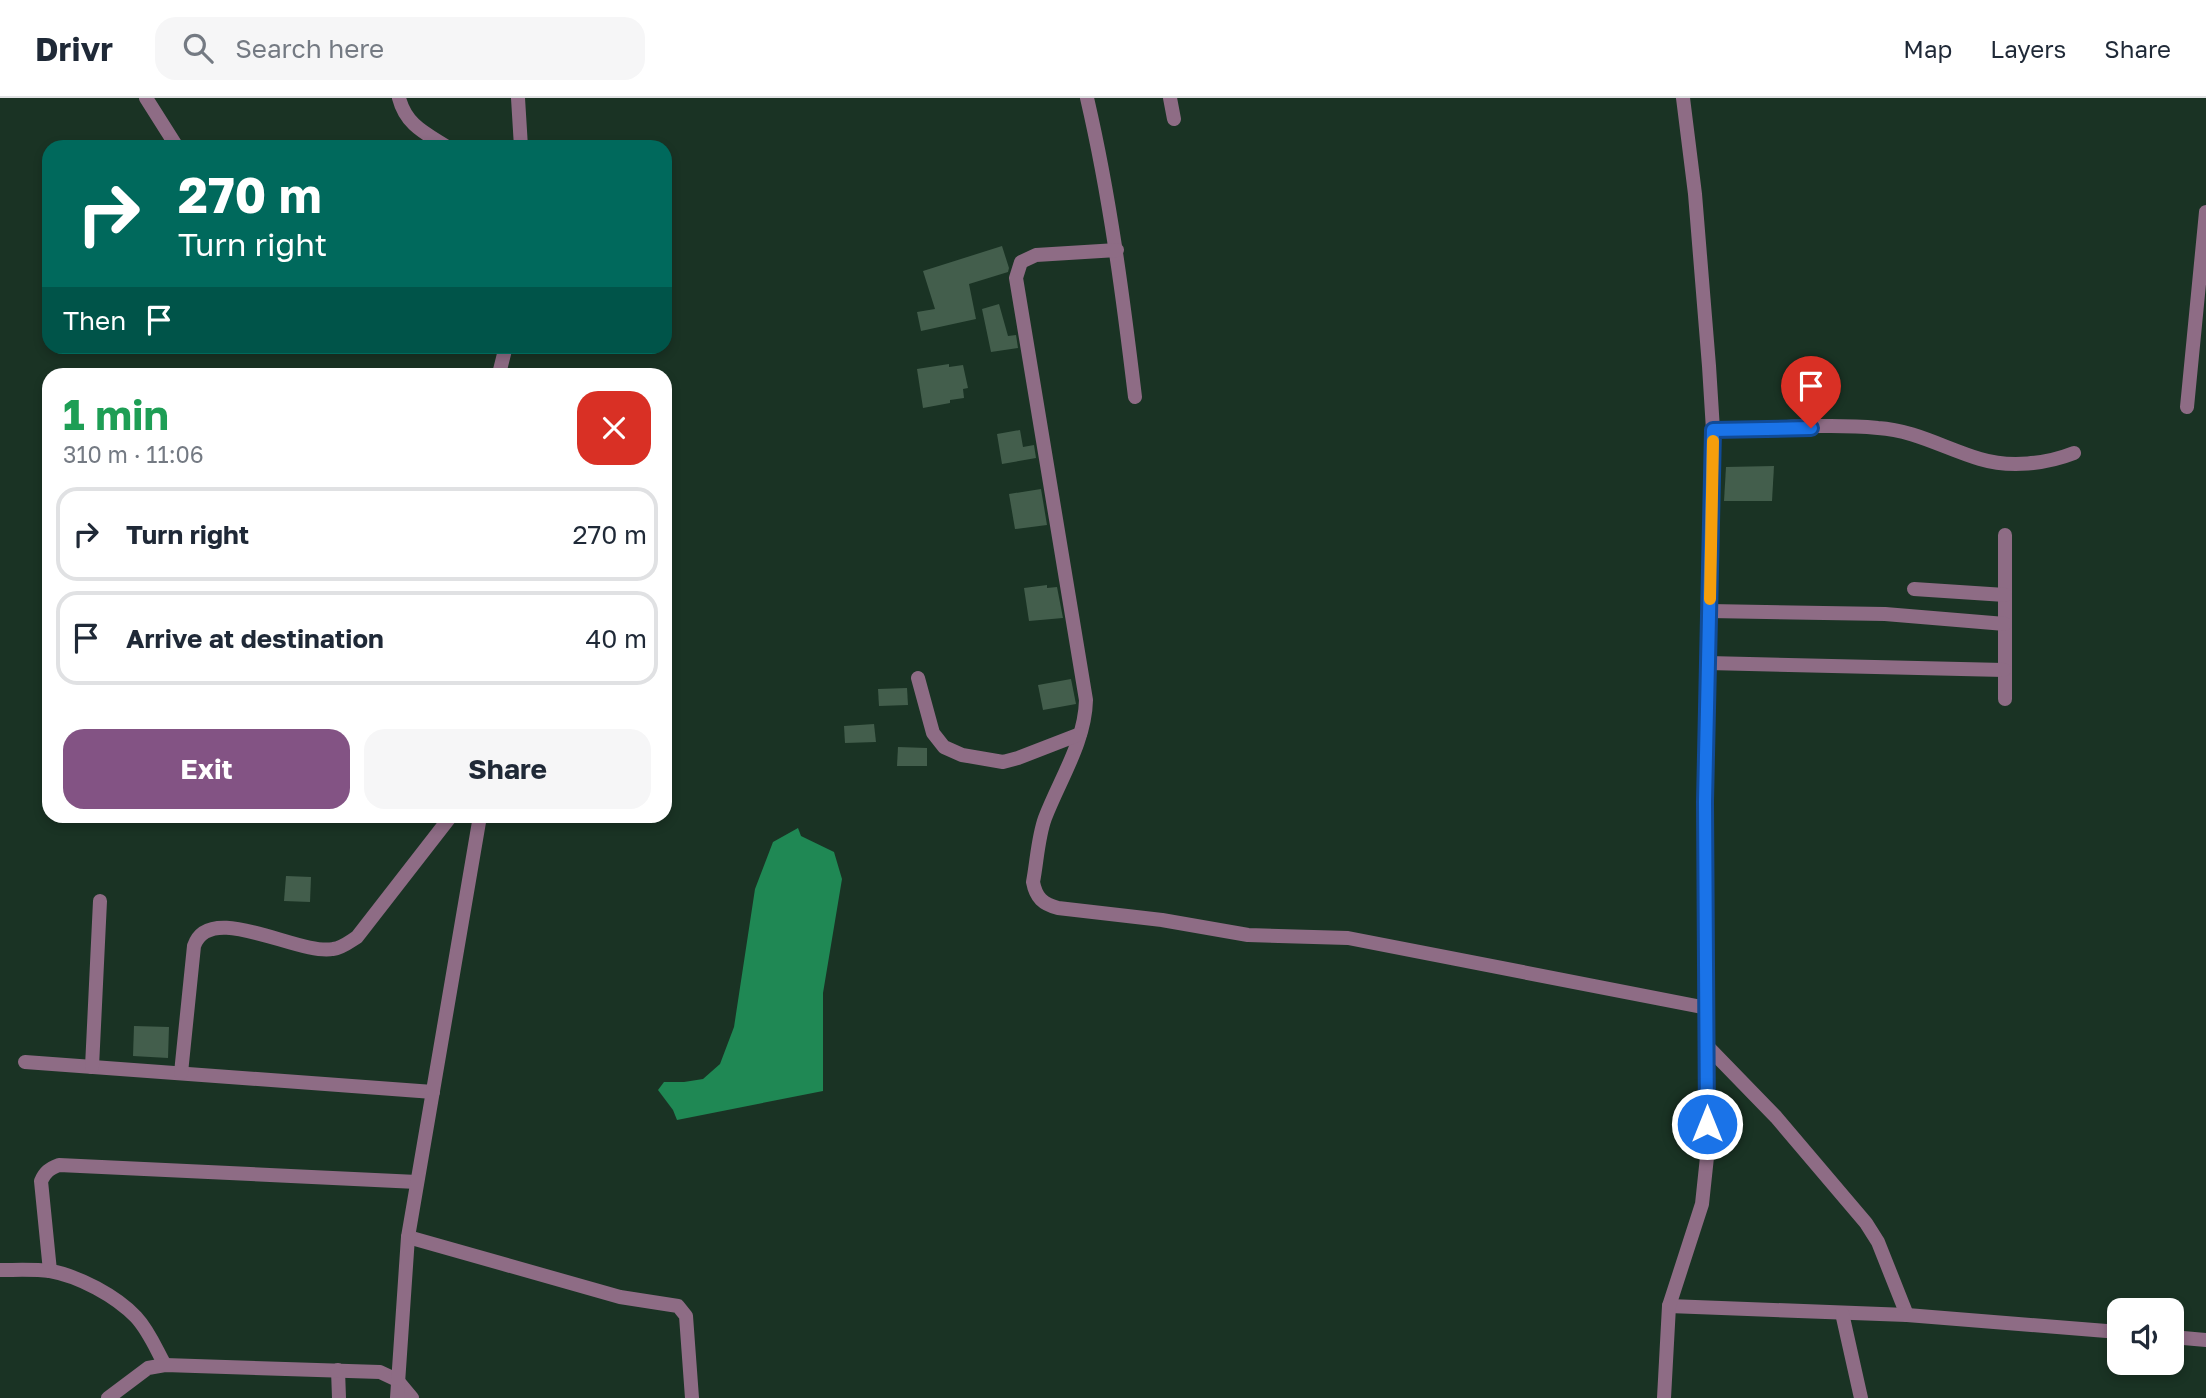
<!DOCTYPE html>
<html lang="en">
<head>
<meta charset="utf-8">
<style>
	body { margin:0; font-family:"Golos Text",sans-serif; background:#f6f6f7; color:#1f2937; height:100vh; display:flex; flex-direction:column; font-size:26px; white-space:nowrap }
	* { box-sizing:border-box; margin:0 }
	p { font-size:23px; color:#747a83 }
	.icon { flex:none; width:38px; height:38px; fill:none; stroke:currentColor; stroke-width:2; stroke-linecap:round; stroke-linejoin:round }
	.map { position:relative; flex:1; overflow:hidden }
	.side { position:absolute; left:42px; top:270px; width:630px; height:455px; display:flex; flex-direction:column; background:#fff; border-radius:21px; box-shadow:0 4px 10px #0003 }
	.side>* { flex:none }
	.top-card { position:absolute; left:42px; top:42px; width:630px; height:214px; border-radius:21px; box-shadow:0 4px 10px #0003; background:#00695c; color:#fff; overflow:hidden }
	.buttons { position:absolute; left:2107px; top:1200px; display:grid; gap:14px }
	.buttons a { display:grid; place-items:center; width:77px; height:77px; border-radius:14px; background:#fff; box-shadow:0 4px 10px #0003; font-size:35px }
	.pin { position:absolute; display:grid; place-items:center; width:60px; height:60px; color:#fff; margin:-72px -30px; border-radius:50% 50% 50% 0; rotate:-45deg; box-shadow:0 0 7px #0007 }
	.pin .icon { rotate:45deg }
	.me { position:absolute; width:77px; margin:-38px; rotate:0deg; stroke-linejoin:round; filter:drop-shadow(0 0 5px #0008) }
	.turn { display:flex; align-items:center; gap:24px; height:147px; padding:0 21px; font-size:32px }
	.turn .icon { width:91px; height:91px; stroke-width:2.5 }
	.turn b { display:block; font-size:49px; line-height:60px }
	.then { display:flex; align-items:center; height:66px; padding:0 21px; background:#0003; gap:14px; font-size:26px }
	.round { display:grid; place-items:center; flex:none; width:74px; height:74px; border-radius:21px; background:#f6f6f7 }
	.overview { display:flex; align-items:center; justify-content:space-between; height:119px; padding:0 21px }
	h1 { font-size:42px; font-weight:700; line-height:52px; color:#1e9e55 }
	.cta { display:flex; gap:14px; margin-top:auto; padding:14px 21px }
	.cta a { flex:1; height:80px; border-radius:21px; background:#835384; color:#fff; font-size:28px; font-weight:700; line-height:80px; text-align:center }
	.cta a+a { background:#f6f6f7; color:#1f2937 }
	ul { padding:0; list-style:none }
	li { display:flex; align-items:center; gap:21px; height:94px; margin:0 14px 10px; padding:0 7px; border:4px solid #e0e1e3; border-radius:21px }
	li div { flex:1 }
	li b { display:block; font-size:26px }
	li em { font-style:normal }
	header { display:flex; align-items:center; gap:42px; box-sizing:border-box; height:98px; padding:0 35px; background:#fff; border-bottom:2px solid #e0e1e3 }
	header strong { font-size:33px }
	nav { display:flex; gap:38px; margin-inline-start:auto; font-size:24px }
	.search { width:490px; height:63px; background:#f6f6f7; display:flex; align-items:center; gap:18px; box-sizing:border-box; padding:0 24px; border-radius:21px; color:#747a83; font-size:26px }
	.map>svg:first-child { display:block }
	.water { fill:#1f8854 }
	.building { fill:#435e4c }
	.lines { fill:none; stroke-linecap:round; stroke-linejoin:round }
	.minor { stroke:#8e6c85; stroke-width:14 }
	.route-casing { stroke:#114b97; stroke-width:18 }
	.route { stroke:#1a73e8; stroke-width:12 }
	.slow { stroke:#f59e0b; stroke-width:12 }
</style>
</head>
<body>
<header>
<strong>Drivr</strong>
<div class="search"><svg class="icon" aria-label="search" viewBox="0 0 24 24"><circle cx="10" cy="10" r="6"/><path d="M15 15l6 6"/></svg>Search here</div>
<nav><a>Map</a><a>Layers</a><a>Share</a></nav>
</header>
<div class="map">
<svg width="2206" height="1300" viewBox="0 0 2206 1300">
	<rect width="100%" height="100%" fill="#1a3324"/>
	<!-- water -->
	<path class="water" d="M798,730L801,738L834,754L842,781L823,895V993L677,1022L673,1012L658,992L664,984H684L703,981L720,966L734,929L755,791L773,744Z"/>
	<!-- building -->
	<g class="building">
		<path d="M1002,148L1009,170L1008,174L969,186L976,221L921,233L917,214L935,211L923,173Z"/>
		<path d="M999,206L1008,238L1016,237L1018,250L991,254L982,211Z"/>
		<path d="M949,266V269L963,267L968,290L963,291L964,300L950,302V305L923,310L917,271Z"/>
		<path d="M1020,332L1023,349L1034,347L1036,360L1002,366L997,336Z"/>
		<path d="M1774,368L1772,403H1724L1726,369Z"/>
		<path d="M1041,391L1047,427L1015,431L1009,396Z"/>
		<path d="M1047,487V490L1057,489L1063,520L1029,523L1024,490Z"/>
		<path d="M1071,581L1076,606L1043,612L1038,587Z"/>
		<path d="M907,590L908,607L879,608L878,591Z"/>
		<path d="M874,626L876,644L845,645L844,628Z"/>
		<path d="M898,649L927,650V668H897Z"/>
		<path d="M286,778L311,779L310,804L284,803Z"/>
		<path d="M134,928L169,929L168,960L133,958Z"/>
	</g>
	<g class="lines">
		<!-- minor -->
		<g class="minor">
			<path d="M146,0L177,49"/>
			<path d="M399,0C406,27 425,35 447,49"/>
			<path d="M518,0L521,49"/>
			<path d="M1087,0C1110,99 1123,199 1135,299"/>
			<path d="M1170,0L1174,21"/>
			<path d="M1117,152L1036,157L1021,164L1016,180L1086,602C1085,644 1060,681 1045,720C1038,739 1037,763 1033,784C1036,800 1043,806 1058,810L1162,822L1248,837L1348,840L1707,910"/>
			<path d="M499,276L506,248"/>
			<path d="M2187,309L2206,114"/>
			<path d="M1713,332C1766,331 1825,325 1878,330C1914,332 1946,351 1980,361C2010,370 2046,366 2074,355"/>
			<path d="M2005,437V601"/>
			<path d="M1914,491L2005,497"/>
			<path d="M1709,513L1885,516L2005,526"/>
			<path d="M1708,565L2004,572"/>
			<path d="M918,580L933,635L944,649L962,657L1003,664L1018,660L1080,636"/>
			<path d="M1707,948L1776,1019L1866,1125L1878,1144L1907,1217"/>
			<path d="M25,964L433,994"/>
			<path d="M92,969L100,803"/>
			<path d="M181,975L194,848C209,802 299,858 333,851C342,850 349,844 357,839L451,718"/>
			<path d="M408,1139L620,1199L678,1208L686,1218L692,1300"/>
			<path d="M0,1172C16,1172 34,1171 50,1173C79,1178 116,1198 136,1219C149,1233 156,1251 165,1267"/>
			<path d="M50,1173L41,1083C45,1074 49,1071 59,1067L417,1084"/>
			<path d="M1669,1208L1907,1217L2119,1234"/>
			<path d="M1842,1215L1861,1300"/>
			<path d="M2172,1239L2206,1242"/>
			<path d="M338,1272L339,1300"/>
			<path d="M108,1300L148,1270L165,1267L380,1274L397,1282L412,1300"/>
			<path d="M397,1300L408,1139L480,718"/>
			<path d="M1664,1300L1669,1208L1702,1106L1707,1059V1026L1705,703L1713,332L1709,268L1695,96L1683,0"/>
		</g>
	</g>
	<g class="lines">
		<!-- route casing -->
		<g class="route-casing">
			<path id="route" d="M1707,1026L1705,704L1713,332L1811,330"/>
		</g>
		<!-- route -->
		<use href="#route" class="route"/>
		<!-- slow -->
		<path class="slow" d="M1710,501L1713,343"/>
	</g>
</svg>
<div class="buttons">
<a><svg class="icon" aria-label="sound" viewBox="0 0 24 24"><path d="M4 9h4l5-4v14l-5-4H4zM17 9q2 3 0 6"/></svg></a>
</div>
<div class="pin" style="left:1811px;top:330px;background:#d93025"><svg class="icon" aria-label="arrive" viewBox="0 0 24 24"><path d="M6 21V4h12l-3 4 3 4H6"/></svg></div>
<svg class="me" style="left:1707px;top:1026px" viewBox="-20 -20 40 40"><circle r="17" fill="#1a73e8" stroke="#fff" stroke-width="3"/><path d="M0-11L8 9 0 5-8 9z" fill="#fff"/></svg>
<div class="top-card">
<div class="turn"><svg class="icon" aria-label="right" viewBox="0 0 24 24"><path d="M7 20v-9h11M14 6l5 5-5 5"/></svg><div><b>270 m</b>Turn right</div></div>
<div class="then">Then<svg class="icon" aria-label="arrive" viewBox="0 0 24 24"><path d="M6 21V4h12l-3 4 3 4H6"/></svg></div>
</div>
<section class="side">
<div class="overview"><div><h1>1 min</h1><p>310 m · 11:06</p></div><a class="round" style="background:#d93025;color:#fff"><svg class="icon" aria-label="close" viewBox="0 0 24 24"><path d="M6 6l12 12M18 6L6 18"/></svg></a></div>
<ul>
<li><svg class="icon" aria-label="right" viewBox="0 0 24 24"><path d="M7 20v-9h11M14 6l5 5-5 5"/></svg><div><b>Turn right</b></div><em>270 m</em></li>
<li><svg class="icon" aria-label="arrive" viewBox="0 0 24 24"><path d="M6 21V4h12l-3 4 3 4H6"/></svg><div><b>Arrive at destination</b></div><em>40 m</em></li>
</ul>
<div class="cta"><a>Exit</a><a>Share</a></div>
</section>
</div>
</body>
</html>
